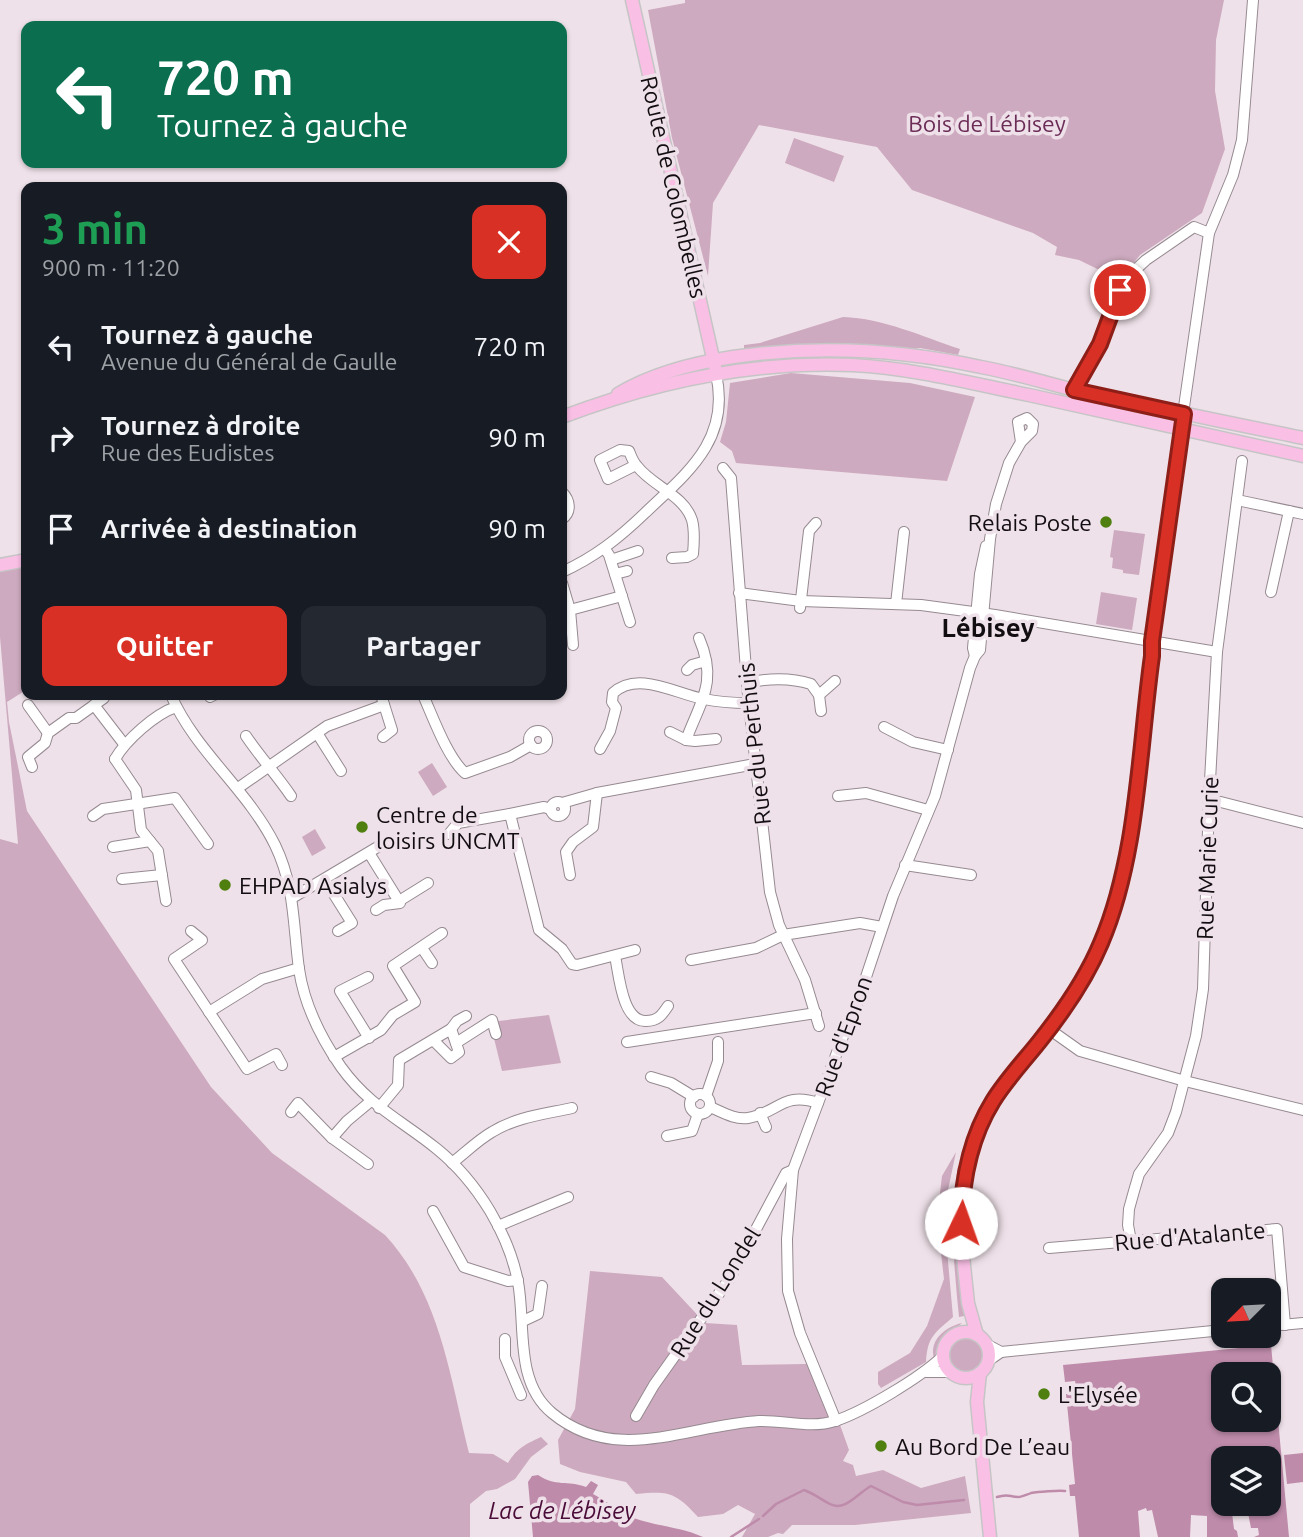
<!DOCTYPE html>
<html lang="fr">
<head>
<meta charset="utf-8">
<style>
	body { margin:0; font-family:Ubuntu,sans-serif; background:#242831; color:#f1f3f6; height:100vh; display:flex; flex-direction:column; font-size:26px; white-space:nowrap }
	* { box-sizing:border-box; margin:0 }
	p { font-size:23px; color:#9ea1a6 }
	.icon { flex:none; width:38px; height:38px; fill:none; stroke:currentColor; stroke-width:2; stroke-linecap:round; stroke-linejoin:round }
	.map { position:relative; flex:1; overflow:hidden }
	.panel { position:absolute; left:21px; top:182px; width:546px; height:518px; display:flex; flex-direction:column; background:#171b24; border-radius:14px; box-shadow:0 2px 5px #0004 }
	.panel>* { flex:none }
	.banner { position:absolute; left:21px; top:21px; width:546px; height:147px; border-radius:14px; box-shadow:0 2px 5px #0004; background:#0b6e4f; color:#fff; overflow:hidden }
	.needle { width:46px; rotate:246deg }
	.fabs { position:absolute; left:1211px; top:1278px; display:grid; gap:14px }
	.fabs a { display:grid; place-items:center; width:70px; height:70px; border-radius:14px; background:#171b24; box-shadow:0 2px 5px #0004; font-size:35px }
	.pin { position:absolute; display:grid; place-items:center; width:60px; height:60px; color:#fff; margin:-30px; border:4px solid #fff; border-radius:50%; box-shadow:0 2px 7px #0007 }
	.me { position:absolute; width:77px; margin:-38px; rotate:3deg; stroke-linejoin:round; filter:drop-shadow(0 0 5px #0008) }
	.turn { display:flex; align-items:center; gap:24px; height:147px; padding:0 21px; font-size:32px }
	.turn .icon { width:91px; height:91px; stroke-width:2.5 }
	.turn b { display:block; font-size:49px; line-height:60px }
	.round { display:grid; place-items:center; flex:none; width:74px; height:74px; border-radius:14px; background:#242831 }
	.summary { display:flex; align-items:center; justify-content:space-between; height:119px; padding:0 21px }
	h1 { font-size:42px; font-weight:600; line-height:52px; color:#1e9e55 }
	.primary-button { display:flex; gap:14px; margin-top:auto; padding:14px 21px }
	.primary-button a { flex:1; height:80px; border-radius:14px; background:#d93025; color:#fff; font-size:28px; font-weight:600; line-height:80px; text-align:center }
	.primary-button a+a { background:#242831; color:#f1f3f6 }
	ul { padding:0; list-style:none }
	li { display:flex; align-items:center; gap:21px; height:91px; padding:0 21px }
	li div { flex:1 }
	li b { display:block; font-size:26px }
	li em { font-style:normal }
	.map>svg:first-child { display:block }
	.green { fill:#cdaabf }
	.water { fill:#be8baa; fill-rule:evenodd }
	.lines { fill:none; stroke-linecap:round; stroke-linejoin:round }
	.stream { stroke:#be8baa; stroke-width:2.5 }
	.minor-casing { stroke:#968a91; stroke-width:12 }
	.major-casing { stroke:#c6c5c6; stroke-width:15 }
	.minor { stroke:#fff; stroke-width:10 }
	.major { stroke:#fabfe5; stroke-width:12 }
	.route-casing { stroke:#8d1f18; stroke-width:18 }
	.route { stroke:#d93025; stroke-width:12 }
	.poi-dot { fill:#4e7f0f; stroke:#efe1e9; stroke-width:2.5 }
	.labels { text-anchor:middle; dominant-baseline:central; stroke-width:7; stroke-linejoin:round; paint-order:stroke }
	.park-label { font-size:23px; fill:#6b2c57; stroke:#efe1e9 }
	.street-label { font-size:23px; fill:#120d10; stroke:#efe1e9 }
	.poi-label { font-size:23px; fill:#120d10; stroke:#efe1e9; text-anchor:start }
	.water-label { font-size:24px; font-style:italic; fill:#4a0c38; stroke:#efe1e9 }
	.quarter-label { font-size:26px; font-weight:bold; fill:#120d10; stroke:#efe1e9 }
</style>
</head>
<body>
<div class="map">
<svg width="1303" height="1537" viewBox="0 0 1303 1537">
	<rect width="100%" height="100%" fill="#efe1e9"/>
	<!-- green -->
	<g class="green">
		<path d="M685,0H1224L1216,40L1215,91L1225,149L1202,213L1140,255L1120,280L1079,260L1055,255L1057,247L1033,233L912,190L877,147L759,125L713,203L708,276L672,138L648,10L685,3Z"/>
		<path d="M794,138L844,156L834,182L785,163Z"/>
		<path d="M843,317C883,318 923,337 960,349L958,355L920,348L908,350L824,344L744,351V345L760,343Z"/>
		<path d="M791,373L910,383L975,397L947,481L736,463L732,451L720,442L726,422L730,383Z"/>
		<path d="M1114,530L1145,534L1139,575L1123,573V570L1112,568L1113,558L1110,557Z"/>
		<path d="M26,566V690L7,702L9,722L27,811L211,1087L272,1153L385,1235C440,1294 450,1377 469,1453L493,1454L508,1463C517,1448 526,1444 541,1437L548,1444L531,1457L515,1479L497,1489L486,1491L470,1504V1537H0V839L18,844L0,637V570Z"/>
		<path d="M1101,592L1137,598L1132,630L1096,624Z"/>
		<path d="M432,763L447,787L433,796L418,772Z"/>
		<path d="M315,829L326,848L312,856L302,837Z"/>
		<path d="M549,1015L561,1063L502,1071L490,1022Z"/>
		<path d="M956,1152L948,1190L945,1228L953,1317C936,1332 927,1336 926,1362L881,1388L878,1384V1372L910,1353L927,1326L944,1279L937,1218L942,1176Z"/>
		<path d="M958,1166L962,1167L955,1211L964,1311V1316L959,1317C954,1266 949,1217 958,1166Z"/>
		<path d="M590,1271L662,1277L705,1323L737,1325L742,1365L805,1364L817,1361L849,1450L843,1461L853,1465L856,1476L883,1470L921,1488L965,1476L971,1513L855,1525H792L783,1534L778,1533L768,1537H742L755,1514L738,1505L723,1514L698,1517C675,1492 669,1491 636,1494L626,1482L580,1472L560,1464L558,1440L575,1409Z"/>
		<path d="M962,1323L943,1339L935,1361C927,1341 945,1327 962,1323Z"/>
		<circle cx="966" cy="1355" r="18"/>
	</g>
	<!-- water -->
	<g class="water">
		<path d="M1271,1345L1289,1537H1254L1259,1535L1258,1528H1251L1246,1503H1269V1458H1223V1503H1238L1231,1505L1234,1529L1237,1531L1238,1537H1207V1516L1191,1515L1190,1537H1158L1152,1510L1147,1511L1146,1508L1138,1511L1140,1537H1079L1075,1496H1070L1069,1485L1075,1484L1066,1394L1077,1393L1075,1381L1065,1382L1063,1365ZM1223,1374H1269V1419H1223Z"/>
		<path d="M1303,1453V1482L1287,1484L1284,1455Z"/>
		<path d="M538,1475C556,1487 567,1480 586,1487L591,1481L598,1485L593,1494C605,1500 616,1509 627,1515C650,1526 679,1526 703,1537H533L528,1482L532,1476Z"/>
	</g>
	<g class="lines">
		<!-- stream -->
		<g class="stream">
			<path d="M997,1497C1009,1493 1009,1497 1019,1497C1020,1497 1029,1494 1031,1493C1037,1492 1059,1490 1065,1491"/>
			<path d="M763,1516L776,1504L804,1490C815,1494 820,1499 830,1504C845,1512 858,1493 871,1486L903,1502L917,1505L964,1500"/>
			<path d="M731,1537L759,1519"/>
		</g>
		<!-- minor casing -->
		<g class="minor-casing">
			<g id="minor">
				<path d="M1074,390L1100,343L1120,291L1133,272L1146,260L1194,227L1209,233"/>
				<path d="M1183,414L1209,233L1233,175L1242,140L1253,0"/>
				<path d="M636,465L608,479L600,460L620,450L629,451C631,456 633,462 637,466C652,486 684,495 692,520C695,531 694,543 693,554L687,557L672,558"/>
				<path d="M723,468L731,478L748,695L770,892L779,925L805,980L819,1026"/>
				<path d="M562,492C570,500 572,512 562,519"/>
				<path d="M1237,500L1303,514"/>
				<path d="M605,549L609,555L630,622"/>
				<path d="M611,560L638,551"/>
				<path d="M562,572C595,557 619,538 645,513C687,473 731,440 716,374"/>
				<path d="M615,574L627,571"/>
				<path d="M562,583L570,610L573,645"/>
				<path d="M1271,592L1289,511"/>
				<path d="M739,593L801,601L921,605L995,615L1217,652"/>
				<path d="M896,604L904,532"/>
				<path d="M800,608L809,531L816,523"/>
				<path d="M570,610L622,596"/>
				<path d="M699,638C718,682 701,700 686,740L695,741L716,739"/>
				<path d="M975,656L973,648L980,574L986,546"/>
				<path d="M687,670L692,665L706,661"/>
				<path d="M747,683C769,678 789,677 811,684L819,695L821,711"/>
				<path d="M171,695C195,751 248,790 275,845C295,886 293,925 299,969C304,1004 321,1038 341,1067C369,1106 401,1120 437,1149C458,1166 476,1188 490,1211C503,1233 513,1256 518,1282C526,1324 514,1382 552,1413C616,1466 688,1425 759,1421C784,1420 811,1429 835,1421C865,1411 921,1377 943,1356"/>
				<path d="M381,695L392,730L383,737"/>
				<path d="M423,695C433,717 447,757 465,773L510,757L531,745"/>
				<path d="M819,695L835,681"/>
				<path d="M210,697L214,695"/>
				<path d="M28,705L48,733"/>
				<path d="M94,705L124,744"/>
				<path d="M884,727L913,742L948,750"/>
				<circle cx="538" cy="740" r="9"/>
				<path d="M670,732L686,740"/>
				<path d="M317,733L341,771"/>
				<path d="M246,736C260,757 276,774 291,796"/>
				<path d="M600,749L610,731L616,708L612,702L613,693C638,670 676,694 704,699C718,702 734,703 749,703"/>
				<path d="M115,759L136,790L141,830L158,851L166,901"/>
				<path d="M115,759C126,740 155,714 176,707"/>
				<path d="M32,767L28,757L45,743L48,733L69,718H76L104,698L101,695"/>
				<path d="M238,788L327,726L384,705"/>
				<path d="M838,796L866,793L928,810"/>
				<path d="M1209,799L1303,823"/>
				<circle cx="558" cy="809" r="7"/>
				<path d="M562,803L597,793L755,764"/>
				<path d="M510,814L544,807L550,809"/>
				<path d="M93,816L103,809L175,798L208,844"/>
				<path d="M449,834L458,823L510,814L539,930L562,949L572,964L577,965L635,950"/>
				<path d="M113,847L150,841"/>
				<path d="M369,853L400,903L384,905L376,910"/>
				<path d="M905,865L971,875"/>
				<path d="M570,875L566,852L573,842L593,827L597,793"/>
				<path d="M122,879L162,875"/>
				<path d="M325,880L352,923L338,931"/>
				<path d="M292,898L386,842"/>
				<path d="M399,901L428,883"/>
				<path d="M191,931L202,940L174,959L247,1069L276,1054L282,1065"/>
				<path d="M422,948L432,963"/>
				<path d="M615,956C619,974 622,1022 646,1021C658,1021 662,1015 668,1006"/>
				<path d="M691,960L756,948L783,935L860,923L882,927"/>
				<path d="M368,977L340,991L369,1038"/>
				<path d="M209,1012L262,979L299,968"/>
				<path d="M451,1029L457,1021L466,1016"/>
				<path d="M1049,1029L1080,1051L1185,1081L1303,1110"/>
				<path d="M627,1042L816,1013"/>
				<path d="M456,1043L492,1020L496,1034"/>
				<path d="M334,1057L381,1030L393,1015L415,1002L393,966L442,933"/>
				<path d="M651,1077L671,1083L694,1097"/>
				<circle cx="700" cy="1104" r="10"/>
				<path d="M706,1096L718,1061V1042"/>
				<path d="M710,1107C722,1112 735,1120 748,1118C778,1113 783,1091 818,1103"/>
				<path d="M379,1108L398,1085L399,1060L451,1029L459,1052L451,1058L433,1040"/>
				<path d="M291,1112L298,1103L332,1138L368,1164"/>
				<path d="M760,1113L766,1127"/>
				<path d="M667,1136L692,1131L698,1114"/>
				<path d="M332,1138L347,1121L371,1101"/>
				<path d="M452,1163C465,1153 478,1140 492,1132C516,1117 545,1114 572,1108"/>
				<path d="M433,1211L464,1267L508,1281L518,1280"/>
				<path d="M498,1226L568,1197"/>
				<path d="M1131,1241L1128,1225L1129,1209L1134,1191L1139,1174L1168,1133L1176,1112L1196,1036L1203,989L1209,799L1217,652L1242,461"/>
				<path d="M1049,1248L1277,1229L1285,1325"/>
				<path d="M523,1321L538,1314L542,1286"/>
				<path d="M1269,1326L1303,1323"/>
				<path d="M505,1339V1357L521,1395"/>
				<path d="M986,1344L1001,1352"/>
				<path d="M1001,1352L1223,1330"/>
				<path d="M988,1361L1001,1352"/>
				<path d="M926,1372H950"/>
				<path d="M636,1416L654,1385L730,1278L786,1173L793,1170"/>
				<path d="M836,1421L800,1333L788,1291L787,1239L793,1170L845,1031L851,1022L893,896L935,796L970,668L975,656L980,650L990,539L996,504L1009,463L1021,442L1032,431L1033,424L1027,418L1018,422L1021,442"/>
			</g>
		</g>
		<!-- major casing -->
		<g class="major-casing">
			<g id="major">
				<path d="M632,0L715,367"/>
				<path d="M618,394C653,373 693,363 733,357C817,345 899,349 981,367C1013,373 1043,382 1074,390C1150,407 1227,422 1303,438"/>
				<path d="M562,417C654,382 753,361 852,365C912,368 970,383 1029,395C1120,415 1212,436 1303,456"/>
				<path d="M0,565L26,560"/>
				<circle cx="966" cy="1355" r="23"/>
				<path d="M977,1335L968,1303L961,1237L964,1178L976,1135L992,1102L1069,1002L1088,970L1111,917L1130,836L1152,656V641L1183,414"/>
				<path d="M980,1373L977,1402L990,1537"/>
			</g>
		</g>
		<!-- minor -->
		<use href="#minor" class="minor"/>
		<!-- major -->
		<use href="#major" class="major"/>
	</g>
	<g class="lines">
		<!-- route casing -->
		<g class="route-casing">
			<path id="route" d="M961,1223C962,1180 970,1138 993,1101C1006,1080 1023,1062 1039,1042C1063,1012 1086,979 1101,943C1138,857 1139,749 1152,656V641L1184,414L1074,390L1100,344L1120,290"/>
		</g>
		<!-- route -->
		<use href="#route" class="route"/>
	</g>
	<!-- markers -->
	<g class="poi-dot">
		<circle cx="1106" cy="522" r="7"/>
		<circle cx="362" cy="827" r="7"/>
		<circle cx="225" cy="885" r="7"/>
		<circle cx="1044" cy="1394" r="7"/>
		<circle cx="881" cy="1446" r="7"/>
	</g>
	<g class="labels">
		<!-- park labels -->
		<g class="park-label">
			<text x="987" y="123">Bois de Lébisey</text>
		</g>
		<!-- street labels -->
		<g class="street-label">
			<text transform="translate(674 187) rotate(77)">Route de Colombelles</text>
			<text transform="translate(754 744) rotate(-96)">Rue du Perthuis</text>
			<text transform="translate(1207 858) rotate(-88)">Rue Marie Curie</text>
			<text transform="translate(843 1036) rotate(-70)">Rue d'Epron</text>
			<text transform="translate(1190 1236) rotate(-5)">Rue d'Atalante</text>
			<text transform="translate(715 1292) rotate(-58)">Rue du Londel</text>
		</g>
		<!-- poi labels -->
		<g class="poi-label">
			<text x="1092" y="522" text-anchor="end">Relais Poste</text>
			<text x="376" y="814">Centre de<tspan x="376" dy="26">loisirs UNCMT</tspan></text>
			<text x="239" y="885">EHPAD Asialys</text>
			<text x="1058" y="1394">L'Elysée</text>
			<text x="895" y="1446">Au Bord De L’eau</text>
		</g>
		<!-- water labels -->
		<g class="water-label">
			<text x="562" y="1510">Lac de Lébisey</text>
		</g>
		<!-- quarter labels -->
		<g class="quarter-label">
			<text x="988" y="627">Lébisey</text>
		</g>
	</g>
</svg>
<div class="fabs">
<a><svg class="needle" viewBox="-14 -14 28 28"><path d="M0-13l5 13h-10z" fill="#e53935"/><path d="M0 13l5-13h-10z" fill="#9ea1a6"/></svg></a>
<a><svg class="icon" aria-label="search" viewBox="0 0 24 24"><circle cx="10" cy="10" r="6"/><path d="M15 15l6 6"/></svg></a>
<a><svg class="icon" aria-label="layers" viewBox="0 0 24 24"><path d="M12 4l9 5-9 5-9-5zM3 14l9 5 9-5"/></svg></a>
</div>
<div class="pin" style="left:1120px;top:290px;background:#d93025"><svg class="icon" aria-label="arrive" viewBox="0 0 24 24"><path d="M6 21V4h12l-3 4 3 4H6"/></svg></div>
<svg class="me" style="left:961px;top:1223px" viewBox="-20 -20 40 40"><circle r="19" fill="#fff"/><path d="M0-13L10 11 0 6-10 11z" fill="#d93025"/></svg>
<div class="banner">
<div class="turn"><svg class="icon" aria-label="left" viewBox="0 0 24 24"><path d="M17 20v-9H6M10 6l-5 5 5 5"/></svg><div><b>720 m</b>Tournez à gauche</div></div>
</div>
<section class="panel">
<div class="summary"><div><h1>3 min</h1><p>900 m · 11:20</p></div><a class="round" style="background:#d93025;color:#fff"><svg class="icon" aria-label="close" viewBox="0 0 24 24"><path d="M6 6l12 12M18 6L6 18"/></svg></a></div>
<ul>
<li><svg class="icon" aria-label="left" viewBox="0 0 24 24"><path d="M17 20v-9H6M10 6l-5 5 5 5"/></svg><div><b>Tournez à gauche</b><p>Avenue du Général de Gaulle</p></div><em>720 m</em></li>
<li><svg class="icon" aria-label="right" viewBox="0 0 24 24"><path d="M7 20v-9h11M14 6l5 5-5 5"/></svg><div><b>Tournez à droite</b><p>Rue des Eudistes</p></div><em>90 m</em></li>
<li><svg class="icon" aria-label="arrive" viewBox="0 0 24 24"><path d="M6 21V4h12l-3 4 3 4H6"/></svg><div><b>Arrivée à destination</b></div><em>90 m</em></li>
</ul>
<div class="primary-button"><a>Quitter</a><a>Partager</a></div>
</section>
</div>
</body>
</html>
